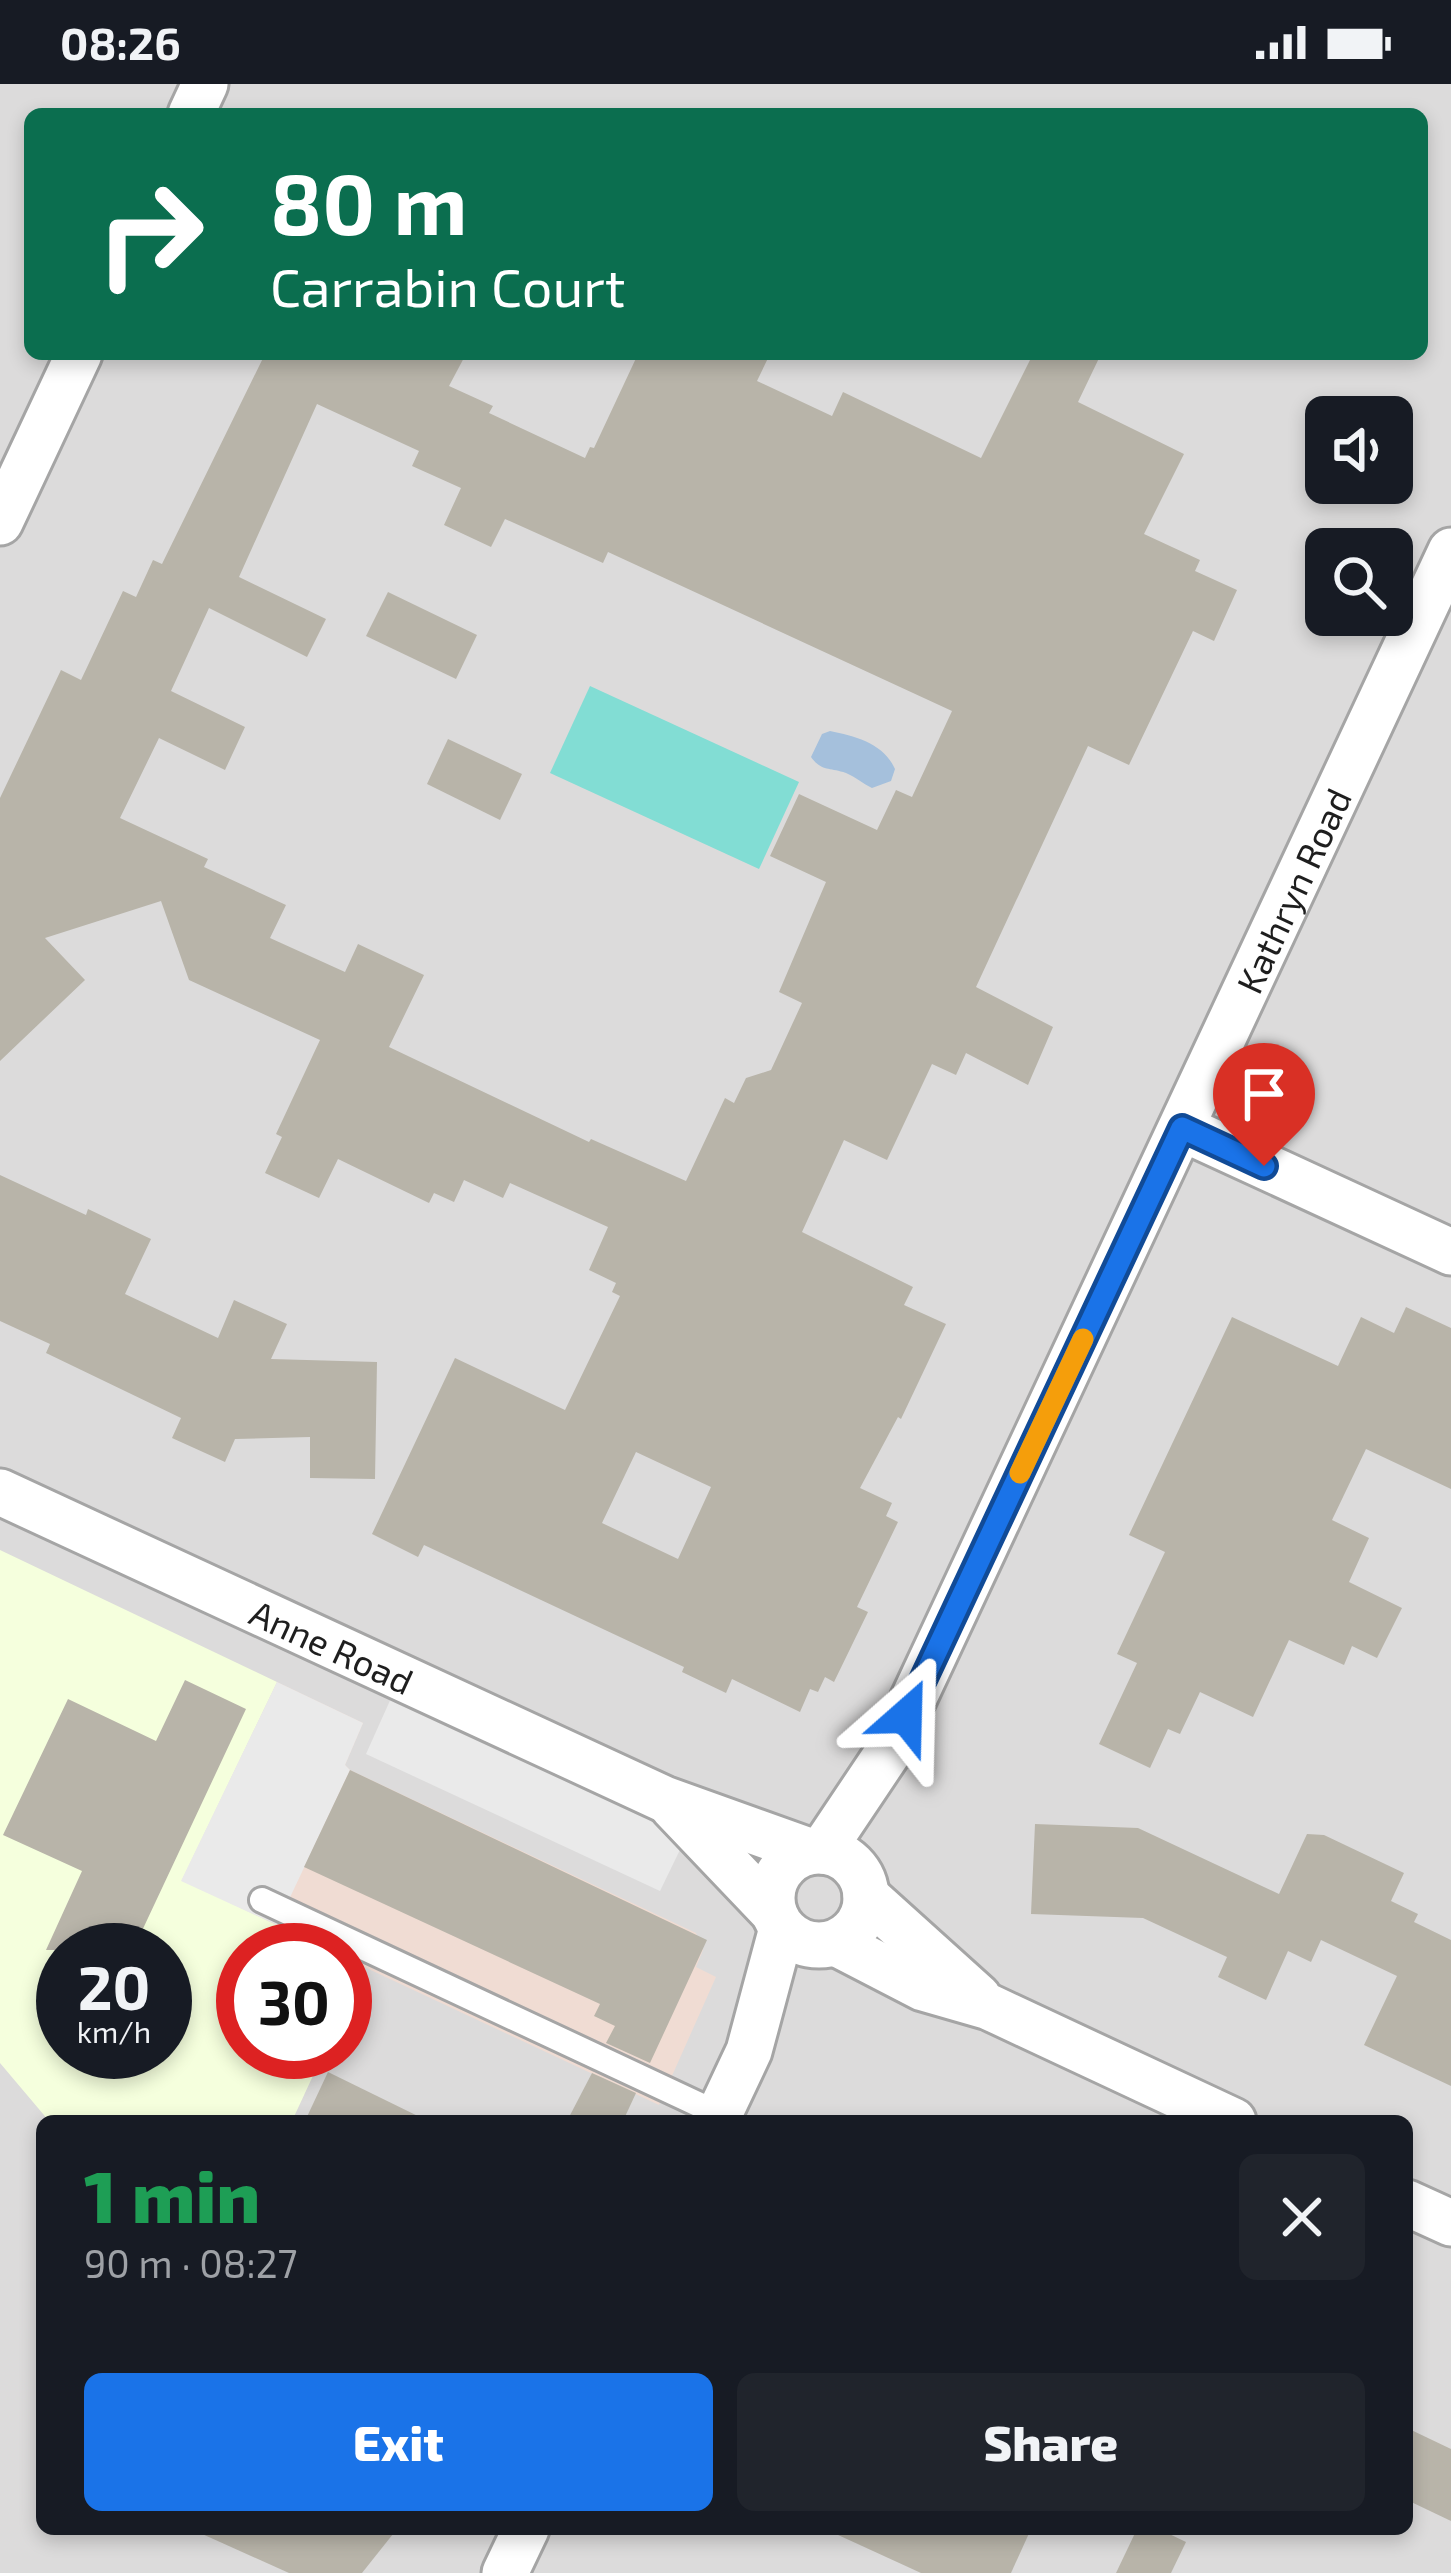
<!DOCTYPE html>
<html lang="en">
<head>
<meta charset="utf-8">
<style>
	body { margin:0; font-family:"Exo 2",sans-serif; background:#20242c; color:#f1f3f6; height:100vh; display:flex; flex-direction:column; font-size:45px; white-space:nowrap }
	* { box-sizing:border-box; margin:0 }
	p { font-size:39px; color:#9ea1a6 }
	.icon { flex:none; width:66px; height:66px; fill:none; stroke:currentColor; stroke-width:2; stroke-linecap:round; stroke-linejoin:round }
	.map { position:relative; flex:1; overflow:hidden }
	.panel { position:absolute; left:36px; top:2031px; width:1377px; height:420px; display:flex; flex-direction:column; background:#171b24; border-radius:18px; box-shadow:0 6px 18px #0003 }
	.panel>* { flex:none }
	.top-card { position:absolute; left:24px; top:24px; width:1404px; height:252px; border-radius:18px; box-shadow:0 6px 18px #0003; background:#0b6e4f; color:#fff; overflow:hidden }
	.fabs { position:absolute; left:1305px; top:312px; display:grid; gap:24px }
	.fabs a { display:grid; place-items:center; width:108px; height:108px; border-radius:18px; background:#171b24; box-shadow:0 6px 18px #0003; font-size:60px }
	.speed { position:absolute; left:36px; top:1839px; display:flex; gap:24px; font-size:60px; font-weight:700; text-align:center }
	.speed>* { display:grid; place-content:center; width:156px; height:156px; border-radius:50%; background:#171b24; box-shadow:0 6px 18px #0003; line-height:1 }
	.speed small { font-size:30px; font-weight:400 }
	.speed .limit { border:18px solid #d22; background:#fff; color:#111 }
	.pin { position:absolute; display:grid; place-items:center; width:102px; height:102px; color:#fff; margin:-123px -51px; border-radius:50% 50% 50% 0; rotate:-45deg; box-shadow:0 0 12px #0007 }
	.pin .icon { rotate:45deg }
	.me { position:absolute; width:132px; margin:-66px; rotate:25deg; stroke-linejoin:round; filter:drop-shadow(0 0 9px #0008) }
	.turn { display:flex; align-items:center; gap:42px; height:252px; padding:0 48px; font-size:54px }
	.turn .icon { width:156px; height:156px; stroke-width:2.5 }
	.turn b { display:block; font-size:84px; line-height:102px }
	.round { display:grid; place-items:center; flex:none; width:126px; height:126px; border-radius:18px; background:#20242c }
	.head { display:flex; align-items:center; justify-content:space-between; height:204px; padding:0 48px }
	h1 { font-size:72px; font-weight:800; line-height:90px; color:#1e9e55 }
	.action { display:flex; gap:24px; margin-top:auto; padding:24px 48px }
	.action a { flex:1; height:138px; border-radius:18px; background:#1a73e8; color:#fff; font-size:48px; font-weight:800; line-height:138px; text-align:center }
	.action a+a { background:#20242c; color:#f1f3f6 }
	.status { display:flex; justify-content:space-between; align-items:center; height:84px; padding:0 60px; background:#171b24; direction:ltr }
	.status svg { height:33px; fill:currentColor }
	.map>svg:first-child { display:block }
	.residential { fill:#dcdbdb; fill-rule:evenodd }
	.commercial { fill:#f0dcd3 }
	.education { fill:#f5ffdd; fill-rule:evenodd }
	.pitch { fill:#82ddd4 }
	.parking { fill:#eaeaea }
	.water { fill:#a5c0dc }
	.building { fill:#b8b4a9; fill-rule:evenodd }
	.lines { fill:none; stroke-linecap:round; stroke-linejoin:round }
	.lane-casing { stroke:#a5a5a5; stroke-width:30 }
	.street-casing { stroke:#a5a5a5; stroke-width:51 }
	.lane { stroke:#fff; stroke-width:24 }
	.street { stroke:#fff; stroke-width:45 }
	.route-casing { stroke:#114b97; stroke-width:30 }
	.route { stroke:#1a73e8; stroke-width:21 }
	.slow { stroke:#f59e0b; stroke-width:21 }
	.labels { text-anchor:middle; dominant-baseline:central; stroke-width:12; stroke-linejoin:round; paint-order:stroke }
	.street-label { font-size:36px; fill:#1e1e1e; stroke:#fff }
</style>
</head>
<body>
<div class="status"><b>08:26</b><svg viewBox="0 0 49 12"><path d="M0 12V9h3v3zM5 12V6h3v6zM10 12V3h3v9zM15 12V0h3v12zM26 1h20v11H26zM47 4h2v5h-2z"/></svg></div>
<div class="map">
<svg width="1451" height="2489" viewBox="0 0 1451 2489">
	<rect width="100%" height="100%" fill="#efeee4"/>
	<!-- residential -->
	<path class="residential" d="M0,0H1451V2489H0ZM30,30H1422V270H30ZM1326,333H1392V399H1326ZM1326,465H1392V531H1326ZM63,1866H165V1968H63ZM243,1866H345V1968H243ZM42,2037H1407V2445H42Z"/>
	<!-- commercial -->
	<path class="commercial" d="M277,1598L363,1639L345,1681L350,1686L696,1849L703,1866L696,1883L716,1893L659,2021L345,1874V1866H329L181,1797Z"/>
	<!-- education -->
	<path class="education" d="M0,1466L277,1598L182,1796L329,1866H243V1968H324L292,2037H49L0,1979ZM63,1866H165V1968H63Z"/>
	<!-- pitch -->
	<path class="pitch" d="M590,602L799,698L759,785L550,689Z"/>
	<!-- parking -->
	<g class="parking">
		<path d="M401,1592L692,1741L660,1807L366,1670Z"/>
		<path d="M277,1598L363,1639L345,1681L350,1686L277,1841L181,1797Z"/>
	</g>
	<!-- water -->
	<path class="water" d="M830,647C856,652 884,660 895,685L891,697L872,704C863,700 856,693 846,689C829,683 822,688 811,673L822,650Z"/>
	<!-- building -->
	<g class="building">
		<path d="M265,270H466L449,302L493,322L489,329L585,374L590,363L594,364L638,270H770L757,297L832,332L843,308L981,374L1033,270H1101L1078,318L1184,370L1144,450L1200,476L1195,487L1237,506L1214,557L1193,547L1129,681L1088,662L976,903L1053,943L1028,1001L966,969L956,991L932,980L887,1076L844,1056L802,1148L913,1203L904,1221L946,1240L901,1335L898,1333L860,1404L892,1419L886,1432L898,1438L857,1523L868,1528L834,1598L825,1593L818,1608L810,1605L800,1628L732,1595L726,1609L682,1588L684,1583L424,1461L418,1473L372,1450L455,1274L565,1326L620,1212L612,1208L616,1199L589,1186L608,1143L510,1099L503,1114L464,1096L454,1118L434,1109L429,1119L338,1075L319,1114L265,1089L282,1053L276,1050L320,956L189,896L161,817L45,854L85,896L0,977V714L61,586L81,596L123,507L136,513L153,476L162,480ZM317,320L419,367L412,382L461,404L444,441L491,463L505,435L603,479L608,468L952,627L912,713L896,706L877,746L799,710L770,772L826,798L779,908L802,919L771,986L746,994L734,1019L725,1014L686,1097L591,1055L589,1058L389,963L424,891L358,860L345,888L270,854L286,821L204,783L208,775L120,734L159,654L225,686L245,643L171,607L209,524L307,573L326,535L239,493ZM636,1368L711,1403L678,1475L602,1439Z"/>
		<path d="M388,508L477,551L456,595L366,552Z"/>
		<path d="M448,655L522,690L500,736L427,700Z"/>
		<path d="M0,1091L86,1131L88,1125L151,1155L125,1210L218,1254L234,1216L287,1240L271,1275L377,1278L375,1395L310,1394V1353L235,1355L225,1378L172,1354L181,1334L46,1269L50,1260L0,1237Z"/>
		<path d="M1406,1223L1451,1244V1405L1366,1365L1332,1436L1369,1454L1349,1498L1402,1524L1377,1574L1352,1562L1344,1581L1289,1556L1253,1633L1200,1608L1180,1650L1168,1645L1150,1684L1099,1660L1137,1579L1117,1570L1165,1468L1129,1451L1232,1233L1338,1282L1361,1233L1394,1249Z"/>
		<path d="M185,1596L246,1625L133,1866H46L82,1787L3,1751L68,1615L156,1657Z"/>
		<path d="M350,1686L707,1856L650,1979L606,1959L615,1942L594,1932L600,1920L304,1783Z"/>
		<path d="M1035,1740L1138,1744L1279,1810L1307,1750L1324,1751L1404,1789L1391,1817L1418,1830L1414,1838L1451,1856V2002L1364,1961L1397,1892L1321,1856L1311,1878L1288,1867L1266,1916L1218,1893L1227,1873L1143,1834L1031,1830Z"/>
		<path d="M328,1988L428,2037H305Z"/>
		<path d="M592,1989L636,2009L623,2037H567Z"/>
		<path d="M1407,2344L1451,2365V2437L1407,2416Z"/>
		<path d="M191,2445H397L362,2489H289Z"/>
		<path d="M825,2445H1031L1011,2489H921Z"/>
		<path d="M1137,2445H1159L1186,2458L1171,2489H1116Z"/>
	</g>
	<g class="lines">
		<!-- lane casing -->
		<g class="lane-casing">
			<path id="lane" d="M262,1816L719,2030"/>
		</g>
		<!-- street casing -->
		<g class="street-casing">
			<g id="street">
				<path d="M191,30L205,0"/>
				<path d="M0,438L79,270"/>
				<path d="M1182,1044L1451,1168"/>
				<path id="s1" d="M0,1408L664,1715L809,1767"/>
				<path d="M673,1723L774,1829"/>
				<circle cx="819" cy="1814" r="47"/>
				<path id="s2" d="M822,1767L889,1667L1451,467"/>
				<path d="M866,1812L978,1913"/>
				<path d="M836,1859L923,1904L989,1923L1233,2037"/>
				<path d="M716,2037L749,1967L782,1844"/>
				<path d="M1407,2119L1451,2139"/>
				<path d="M505,2489L526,2445"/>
			</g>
		</g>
		<!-- lane -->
		<use href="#lane" class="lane"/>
		<!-- street -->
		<use href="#street" class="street"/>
	</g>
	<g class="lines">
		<!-- route casing -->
		<g class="route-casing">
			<path id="route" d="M906,1632L1182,1044L1264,1082"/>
		</g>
		<!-- route -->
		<use href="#route" class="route"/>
		<!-- slow -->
		<path class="slow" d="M1020,1389L1083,1255"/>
	</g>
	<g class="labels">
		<!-- street labels -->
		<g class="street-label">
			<text stroke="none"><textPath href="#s2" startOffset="1071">Kathryn Road</textPath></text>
			<text stroke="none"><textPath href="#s1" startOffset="366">Anne Road</textPath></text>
		</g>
	</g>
</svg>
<div class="fabs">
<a><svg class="icon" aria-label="sound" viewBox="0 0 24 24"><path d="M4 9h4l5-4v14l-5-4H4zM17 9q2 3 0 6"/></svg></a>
<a><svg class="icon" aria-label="search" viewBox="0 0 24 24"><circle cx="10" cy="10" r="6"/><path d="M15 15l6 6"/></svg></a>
</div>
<div class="speed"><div>20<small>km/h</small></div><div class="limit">30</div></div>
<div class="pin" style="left:1264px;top:1082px;background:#d93025"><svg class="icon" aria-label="arrive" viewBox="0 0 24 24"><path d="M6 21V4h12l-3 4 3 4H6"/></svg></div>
<svg class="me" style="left:906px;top:1632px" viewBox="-20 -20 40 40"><path d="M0-17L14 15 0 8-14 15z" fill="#1a73e8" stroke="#fff" stroke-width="4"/></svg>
<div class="top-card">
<div class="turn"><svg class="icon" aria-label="right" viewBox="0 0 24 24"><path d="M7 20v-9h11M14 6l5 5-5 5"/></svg><div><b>80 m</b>Carrabin Court</div></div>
</div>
<section class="panel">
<div class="head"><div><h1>1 min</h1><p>90 m · 08:27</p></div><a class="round"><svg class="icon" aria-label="close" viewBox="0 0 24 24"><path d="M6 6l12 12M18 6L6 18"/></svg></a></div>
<div class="action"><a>Exit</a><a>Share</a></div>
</section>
</div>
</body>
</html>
